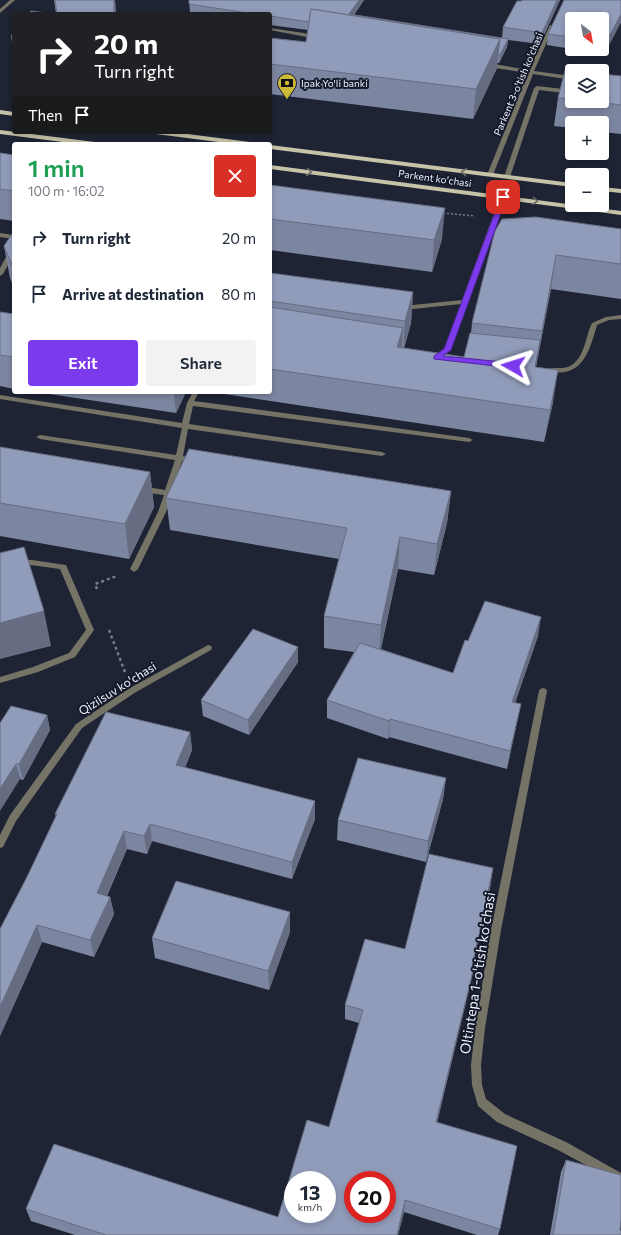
<!DOCTYPE html>
<html lang="en">
<head>
<meta charset="utf-8">
<style>
	body { margin:0; font-family:Commissioner,sans-serif; background:#f2f2f3; color:#1f2937; height:100vh; display:flex; flex-direction:column; font-size:15px; white-space:nowrap }
	* { box-sizing:border-box; margin:0 }
	p { font-size:13px; color:#747a83 }
	.icon { flex:none; width:22px; height:22px; fill:none; stroke:currentColor; stroke-width:2; stroke-linecap:round; stroke-linejoin:round }
	.map { position:relative; flex:1; overflow:hidden }
	.sheet { position:absolute; left:12px; top:142px; width:260px; height:252px; display:flex; flex-direction:column; background:#fff; border-radius:4px; box-shadow:0 2px 6px #0003 }
	.sheet>* { flex:none }
	.guide { position:absolute; left:12px; top:12px; width:260px; height:122px; border-radius:4px; box-shadow:0 2px 6px #0003; background:#202124; color:#fff; overflow:hidden }
	.needle { width:26px; rotate:149deg }
	.tools { position:absolute; left:565px; top:12px; display:grid; gap:8px }
	.tools a { display:grid; place-items:center; width:44px; height:44px; border-radius:4px; background:#fff; box-shadow:0 2px 6px #0003; font-size:20px }
	.speed { position:absolute; left:284px; top:1171px; display:flex; gap:8px; font-size:20px; font-weight:700; text-align:center }
	.speed>* { display:grid; place-content:center; width:52px; height:52px; border-radius:50%; background:#fff; box-shadow:0 2px 6px #0003; line-height:1 }
	.speed small { font-size:10px; font-weight:400 }
	.speed .limit { border:6px solid #d22; background:#fff; color:#111 }
	.pin { position:absolute; display:grid; place-items:center; width:34px; height:34px; color:#fff; margin:-17px; border-radius:8px; box-shadow:0 2px 6px #0006 }
	.me { position:absolute; width:44px; margin:-22px; rotate:276deg; stroke-linejoin:round; filter:drop-shadow(0 0 3px #0008) }
	.turn { display:flex; align-items:center; gap:14px; height:84px; padding:0 16px; font-size:18px }
	.turn .icon { width:52px; height:52px; stroke-width:2.5 }
	.turn b { display:block; font-size:28px; line-height:34px }
	.then { display:flex; align-items:center; height:38px; padding:0 16px; background:#0003; gap:8px; font-size:15px }
	.round { display:grid; place-items:center; flex:none; width:42px; height:42px; border-radius:4px; background:#f2f2f3 }
	.summary { display:flex; align-items:center; justify-content:space-between; height:68px; padding:0 16px }
	h1 { font-size:24px; font-weight:600; line-height:30px; color:#1e9e55 }
	.primary-button { display:flex; gap:8px; margin-top:auto; padding:8px 16px }
	.primary-button a { flex:1; height:46px; border-radius:4px; background:#7c3aed; color:#fff; font-size:16px; font-weight:600; line-height:46px; text-align:center }
	.primary-button a+a { background:#f2f2f3; color:#1f2937 }
	ul { padding:0; list-style:none }
	li { display:flex; align-items:center; gap:12px; height:56px; padding:0 16px }
	li div { flex:1 }
	li b { display:block; font-size:15px }
	li em { font-style:normal }
	.map>svg:first-child { display:block }
	.lines { fill:none; stroke-linecap:round; stroke-linejoin:round }
	.path-far1 { stroke:#777c8a; stroke-width:1.5; stroke-dasharray:2 2; stroke-linecap:butt }
	.path { stroke:#777c8a; stroke-width:2.5; stroke-dasharray:3 3; stroke-linecap:butt }
	.lane { fill:#757365; fill-rule:evenodd }
	.street { fill:#757365; fill-rule:evenodd }
	.primary { fill:#c6c3a6; fill-rule:evenodd }
	.wall { fill:#7d86a0 }
	.shaded-wall { fill:#666d82 }
	.building { fill:#919cba; stroke:#666d82; fill-rule:evenodd }
	.oneway { stroke:#6e6e68 }
	.route { fill:#7c3aed; stroke:#51269a }
	.labels { text-anchor:middle; dominant-baseline:central; stroke-width:4; stroke-linejoin:round; paint-order:stroke }
	.far-poi-label { font-size:10px; fill:#eff3fe; stroke:#151a2a; text-anchor:start }
	.far-street-label { font-size:10px; fill:#eff3fe; stroke:#151a2a }
	.street-label { font-size:12px; fill:#eff3fe; stroke:#151a2a }
	.near-street-label { font-size:14px; fill:#eff3fe; stroke:#151a2a }
</style>
</head>
<body>
<div class="map">
<svg width="621" height="1235" viewBox="0 0 621 1235">
	<rect width="100%" height="100%" fill="#1e2434"/>
	<g class="lines">
		<!-- path-far1 -->
		<path class="path-far1" d="M443,213L475,216"/>
		<!-- path -->
		<g class="path">
			<path d="M97,589L95,584L117,576"/>
			<path d="M109,630L125,672"/>
		</g>
		<!-- lane -->
		<g class="lane">
			<path d="M537,86L572,90V94L539,90L510,177L505,178L504,177L534,88Z"/>
			<path d="M503,195L506,197L450,350L438,358L431,359V357L444,349L461,304L403,310L400,308L403,306L462,300L500,197Z"/>
			<path d="M0,233L14,235V239L0,237Z"/>
			<path d="M14,246V254L3,274L0,276V268L11,248Z"/>
			<path d="M621,315V319L609,320L597,325C589,353 582,379 546,371V369C553,367 561,369 568,367C585,360 585,337 592,323L606,317Z"/>
			<path d="M193,392H199L194,401L469,438L473,440L469,442L193,406L189,424L382,452L386,454L382,456L188,429L183,456L194,458L198,460L194,462L182,461L166,512L138,569L134,572L130,569L158,512L164,495L141,492L137,489L141,486L165,490L175,460L40,439L36,437L40,435L176,455L182,428L0,399V395L182,423L187,403Z"/>
			<path d="M8,559L32,560L66,565L94,630L75,657L38,672L0,683V677L33,667L69,653L86,630L60,569L24,564L0,566V560Z"/>
		</g>
		<!-- street -->
		<g class="street">
			<path d="M10,0H15L0,13V9Z"/>
			<path d="M550,25L554,26L534,71L572,76V80L533,74L493,175L488,176L487,175L528,73L488,67L485,65L488,63L529,70Z"/>
			<path d="M270,28L317,35L320,37L317,39L270,30Z"/>
			<path d="M208,645L211,646L212,648L211,650L136,692L82,728L16,821L3,847L0,848V835L10,815L76,724L130,688Z"/>
			<path d="M543,688L546,689L547,691L501,930L485,1028L481,1065L482,1085L486,1099L505,1114L566,1142L621,1173V1184L558,1150L497,1122L478,1106L472,1085L471,1065L475,1028L491,930L539,691L540,689Z"/>
		</g>
		<!-- primary -->
		<g class="primary">
			<path d="M0,110L14,112V116L0,114Z"/>
			<path d="M0,130L95,142L98,144H78L0,134Z"/>
			<path d="M153,132H172L250,142L253,144H234L156,134Z"/>
			<path d="M270,145L572,183V187L270,149Z"/>
			<path d="M270,165L621,211V215L270,169Z"/>
			<path d="M602,187L621,189V193L602,191Z"/>
		</g>
	</g>
	<!-- wall -->
	<g class="wall">
		<path d="M54,0H115L116,14H56Z"/>
		<path d="M189,0H364L354,15L502,38L503,27L522,0H560L540,44L508,40L507,47L499,63H497V68L473,119L270,94V38L306,42L308,30L270,25V14H200L190,12Z"/>
		<path d="M564,0H621V22L608,47L602,46V19H572V49L547,45L548,34Z"/>
		<path d="M14,32V57L11,36Z"/>
		<path d="M572,71V101H602L621,76V134L602,132V123H572V128L554,126L558,98Z"/>
		<path d="M0,153L14,155V221L0,219Z"/>
		<path d="M270,185L442,239L432,272L270,250Z"/>
		<path d="M621,229V299L551,289L536,367L553,402L544,442L218,393V392H270V273L413,292L411,323L404,348L464,357L471,333L472,323L495,231Z"/>
		<path d="M14,231V288L10,278L4,246Z"/>
		<path d="M0,312L14,314V389L0,386Z"/>
		<path d="M36,392H186L176,413Z"/>
		<path d="M0,447L150,472L154,507L129,559L0,536Z"/>
		<path d="M451,491L447,523L434,575L398,569L381,649L453,673L468,641L538,636L515,703L521,704L517,722L507,769L389,737L388,739L327,718V700L354,652L324,648V616L339,559L170,530L166,498Z"/>
		<path d="M298,662L249,735L203,716L201,700Z"/>
		<path d="M47,715L50,730L23,780L20,779L0,723Z"/>
		<path d="M190,732L192,750L185,768L315,801V819L292,879L152,841L147,854L127,849L107,896L110,897L114,914L94,957L42,942L0,1036V929L27,877L56,817L55,814Z"/>
		<path d="M446,778L443,799L426,862L337,840L338,820Z"/>
		<path d="M491,883L472,967H474L471,981L437,1123L500,1229L498,1235H477L404,1212L398,1235H75L31,1221L26,1209L278,1217L329,1127L359,1023L345,1019V1005L405,949Z"/>
		<path d="M290,912V932L269,990L155,958L152,938Z"/>
		<path d="M566,1160L620,1230L621,1235H550L561,1172Z"/>
	</g>
	<!-- shaded-wall -->
	<g class="shaded-wall">
		<path d="M114,0H115L116,14H114Z"/>
		<path d="M359,0H364L349,22V14Z"/>
		<path d="M557,0H560L540,44L542,33Z"/>
		<path d="M621,14V22L608,47L610,35Z"/>
		<path d="M500,39L497,68L473,119L476,89Z"/>
		<path d="M508,39L507,47L499,63L500,55Z"/>
		<path d="M445,208L442,239L432,272L434,240Z"/>
		<path d="M556,255L551,289L536,365L542,331Z"/>
		<path d="M413,292L411,323L403,353L405,321Z"/>
		<path d="M403,328L401,359L397,347Z"/>
		<path d="M540,340L535,372V367Z"/>
		<path d="M558,370L553,402L544,442L550,410Z"/>
		<path d="M174,392H186L176,413Z"/>
		<path d="M150,472L154,507L129,559L125,524Z"/>
		<path d="M451,491L447,523L434,575L437,544Z"/>
		<path d="M400,537L398,569L379,656L381,625Z"/>
		<path d="M44,611L51,646L0,659V623Z"/>
		<path d="M541,617L538,636L509,720L512,702Z"/>
		<path d="M298,647V662L249,735L248,720Z"/>
		<path d="M521,704L517,722L507,769L510,751Z"/>
		<path d="M47,715L50,730L23,780L19,764Z"/>
		<path d="M390,719L389,737L388,739L389,721Z"/>
		<path d="M190,732L192,750L178,783L176,765Z"/>
		<path d="M16,764L20,779L0,811V789Z"/>
		<path d="M446,778L443,799L426,862L428,841Z"/>
		<path d="M315,801V819L292,879V862Z"/>
		<path d="M150,824L152,841L147,854L144,836Z"/>
		<path d="M124,831L127,849L100,910L97,893Z"/>
		<path d="M493,868L491,883L469,981L472,967Z"/>
		<path d="M110,897L114,914L94,957L90,940Z"/>
		<path d="M290,912V932L269,990L268,971Z"/>
		<path d="M37,925L42,942L0,1036V1007Z"/>
		<path d="M474,967L471,981L434,1135L436,1122Z"/>
		<path d="M405,1200L404,1212L398,1235H397Z"/>
	</g>
	<!-- building -->
	<g class="building">
		<path d="M55,0H114V14H57Z"/>
		<path d="M189,0H359L349,14L508,39L500,55H498L500,39L311,9L309,22L270,16V14H254L189,4Z"/>
		<path d="M522,0H557L542,33L503,27L517,1H522Z"/>
		<path d="M564,0H621V14L610,35L602,34V19H572V37L548,34Z"/>
		<path d="M311,9L500,39L476,89L270,64V38L306,42Z"/>
		<path d="M31,11L55,14H28Z"/>
		<path d="M14,32V36H11Z"/>
		<path d="M565,70L576,71H572V99L558,98Z"/>
		<path d="M602,74L621,76V105L587,101H602Z"/>
		<path d="M0,153L14,155V191L0,189Z"/>
		<path d="M270,185L445,208L434,240L270,219Z"/>
		<path d="M536,217L621,229V264L556,255L542,331L472,323L495,231L502,219Z"/>
		<path d="M14,231V268L12,265L4,246Z"/>
		<path d="M270,273L413,292L405,321L270,301Z"/>
		<path d="M270,307L403,328L397,347L464,357L470,333L540,340L535,367L558,370L550,410L270,369Z"/>
		<path d="M0,312L14,314V357L0,355Z"/>
		<path d="M0,447L150,472L125,524L0,503Z"/>
		<path d="M189,449L451,491L437,544L400,537L381,625L324,616L347,528L166,498Z"/>
		<path d="M24,547L44,611L0,623V553Z"/>
		<path d="M485,601L541,617L512,702L521,704L510,751L390,719L389,721L327,700L360,643L453,673L465,640L468,641Z"/>
		<path d="M253,629L298,647L248,720L201,700Z"/>
		<path d="M11,706L47,715L19,764H16L0,789V723Z"/>
		<path d="M106,712L190,732L176,765L315,801L292,862L150,824L144,836L124,831L97,893L110,897L90,940L37,925L0,1007V929L27,877L57,814H55Z"/>
		<path d="M358,758L446,778L428,841L338,820Z"/>
		<path d="M429,854L493,868L472,967H474L436,1122L517,1146L500,1229L405,1200L397,1235H106L26,1209L54,1144L278,1217L307,1120L329,1127L363,1010L345,1005L365,939L405,949ZM293,1180H327V1214H293ZM353,1180H387V1214H353Z"/>
		<path d="M176,881L290,912L268,971L152,938Z"/>
		<path d="M566,1160L621,1175V1220L620,1230L621,1231V1235H553Z"/>
	</g>
	<!-- one-way arrows -->
	<defs><path id="oneway-chevron" d="M-2-3.5L2.5 0L-2 3.5" fill="none" stroke-width="1.6" stroke-linecap="round" stroke-linejoin="round"/></defs>
	<g class="oneway">
		<use href="#oneway-chevron" transform="translate(309 172) rotate(7)"/>
		<use href="#oneway-chevron" transform="translate(464 172) rotate(-173)"/>
		<use href="#oneway-chevron" transform="translate(535 201) rotate(7)"/>
	</g>
	<!-- route -->
	<path class="route" d="M501,196L507,197L451,350L443,356L513,363L516,366L513,368L434,359V356L444,349Z"/>
	<!-- icons -->
	<defs>
		<g id="bank-pin" transform="scale(1)"><path d="M0 17L-7.5 6A9.5 9.5 0 1 1 7.5 6Z" fill="#ccb939" stroke="#151a2a"/><path d="M-6-4H6V4H-6ZM0-2.3a2.3 2.3 0 1 0 0 4.6a2.3 2.3 0 1 0 0-4.6Z" fill="#111"/></g>
	</defs>
	<g fill-rule="evenodd">
		<use href="#bank-pin" x="287" y="83"/>
	</g>
	<g class="labels">
		<!-- far-poi labels -->
		<g class="far-poi-label">
			<text x="301" y="83">Ipak Yo'li banki</text>
		</g>
		<!-- far-street labels -->
		<g class="far-street-label">
			<text transform="translate(518 84) rotate(-67)">Parkent 3-o'tish ko'chasi</text>
			<text transform="translate(435 178) rotate(8)">Parkent ko'chasi</text>
		</g>
		<!-- street labels -->
		<g class="street-label">
			<text transform="translate(117 688) rotate(-32)">Qizilsuv ko'chasi</text>
		</g>
		<!-- near-street labels -->
		<g class="near-street-label">
			<text transform="translate(477 973) rotate(-81)">Oltintepa 1-o'tish ko'chasi</text>
		</g>
	</g>
</svg>
<div class="tools">
<a><svg class="needle" viewBox="-14 -14 28 28"><path d="M0-13l5 13h-10z" fill="#e53935"/><path d="M0 13l5-13h-10z" fill="#747a83"/></svg></a>
<a><svg class="icon" aria-label="layers" viewBox="0 0 24 24"><path d="M12 4l9 5-9 5-9-5zM3 14l9 5 9-5"/></svg></a>
<a>+</a>
<a>−</a>
</div>
<div class="speed"><div>13<small>km/h</small></div><div class="limit">20</div></div>
<div class="pin" style="left:503px;top:197px;background:#d93025"><svg class="icon" aria-label="arrive" viewBox="0 0 24 24"><path d="M6 21V4h12l-3 4 3 4H6"/></svg></div>
<svg class="me" style="left:513px;top:366px" viewBox="-20 -20 40 40"><path d="M0-17L14 15 0 8-14 15z" fill="#7c3aed" stroke="#fff" stroke-width="4"/></svg>
<div class="guide">
<div class="turn"><svg class="icon" aria-label="right" viewBox="0 0 24 24"><path d="M7 20v-9h11M14 6l5 5-5 5"/></svg><div><b>20 m</b>Turn right</div></div>
<div class="then">Then<svg class="icon" aria-label="arrive" viewBox="0 0 24 24"><path d="M6 21V4h12l-3 4 3 4H6"/></svg></div>
</div>
<section class="sheet">
<div class="summary"><div><h1>1 min</h1><p>100 m · 16:02</p></div><a class="round" style="background:#d93025;color:#fff"><svg class="icon" aria-label="close" viewBox="0 0 24 24"><path d="M6 6l12 12M18 6L6 18"/></svg></a></div>
<ul>
<li><svg class="icon" aria-label="right" viewBox="0 0 24 24"><path d="M7 20v-9h11M14 6l5 5-5 5"/></svg><div><b>Turn right</b></div><em>20 m</em></li>
<li><svg class="icon" aria-label="arrive" viewBox="0 0 24 24"><path d="M6 21V4h12l-3 4 3 4H6"/></svg><div><b>Arrive at destination</b></div><em>80 m</em></li>
</ul>
<div class="primary-button"><a>Exit</a><a>Share</a></div>
</section>
</div>
</body>
</html>
